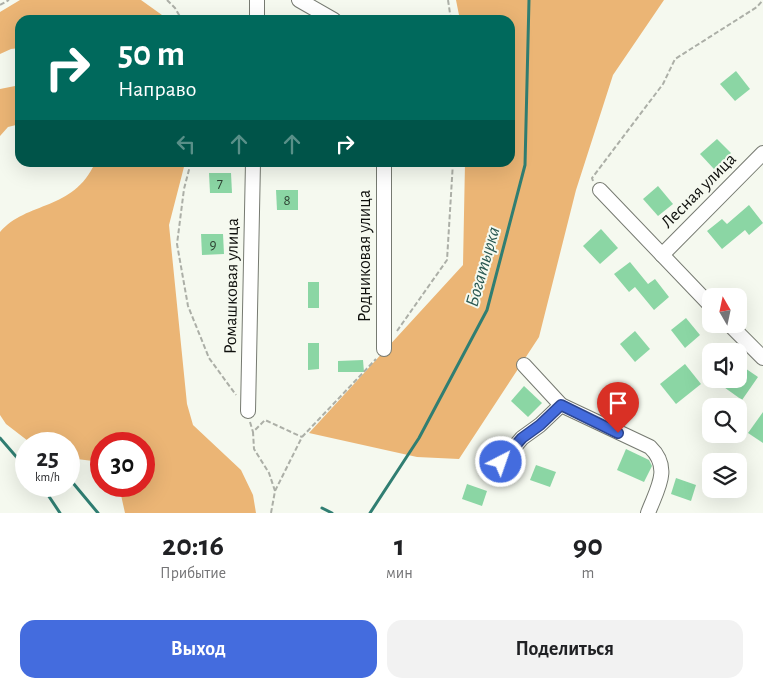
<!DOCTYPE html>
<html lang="ru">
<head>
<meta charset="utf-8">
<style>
	body { margin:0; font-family:"Alegreya Sans",sans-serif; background:#f2f2f2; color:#202124; height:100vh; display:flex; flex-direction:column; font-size:19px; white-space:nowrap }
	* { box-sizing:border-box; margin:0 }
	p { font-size:16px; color:#757577 }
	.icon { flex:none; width:28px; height:28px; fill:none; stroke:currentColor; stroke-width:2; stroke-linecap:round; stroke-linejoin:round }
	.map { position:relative; height:513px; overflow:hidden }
	.panel { display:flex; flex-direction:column; background:#fff; flex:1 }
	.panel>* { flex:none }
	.banner { position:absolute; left:15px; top:15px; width:500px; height:152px; border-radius:15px; box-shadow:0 5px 20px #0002; background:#00695c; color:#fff; overflow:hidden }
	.needle { width:32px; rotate:351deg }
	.tools { position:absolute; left:702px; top:288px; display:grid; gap:10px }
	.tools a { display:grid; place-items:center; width:45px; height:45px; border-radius:10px; background:#fff; box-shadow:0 5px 20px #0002; font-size:25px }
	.speed { position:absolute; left:15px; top:432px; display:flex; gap:10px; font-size:25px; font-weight:700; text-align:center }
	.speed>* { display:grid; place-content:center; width:65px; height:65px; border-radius:50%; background:#fff; box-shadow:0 5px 20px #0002; line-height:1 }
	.speed small { font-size:12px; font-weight:400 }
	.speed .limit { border:8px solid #d22; background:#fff; color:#111 }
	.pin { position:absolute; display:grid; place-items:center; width:42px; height:42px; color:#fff; margin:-51px -21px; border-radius:50% 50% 50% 0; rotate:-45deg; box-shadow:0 0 5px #0007 }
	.pin .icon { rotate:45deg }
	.me { position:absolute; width:55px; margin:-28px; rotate:41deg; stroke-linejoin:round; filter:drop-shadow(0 0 4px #0008) }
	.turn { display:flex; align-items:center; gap:18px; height:105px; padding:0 20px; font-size:22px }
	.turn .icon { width:65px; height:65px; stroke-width:2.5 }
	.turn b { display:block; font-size:35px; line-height:42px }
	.lanes { display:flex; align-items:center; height:48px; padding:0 20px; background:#0003; justify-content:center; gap:25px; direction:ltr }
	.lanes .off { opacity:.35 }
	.eta { display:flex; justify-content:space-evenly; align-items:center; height:85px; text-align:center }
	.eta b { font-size:30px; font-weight:700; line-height:35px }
	.action { display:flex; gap:10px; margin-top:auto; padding:10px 20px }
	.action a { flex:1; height:58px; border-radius:15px; background:#446cde; color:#fff; font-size:20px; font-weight:700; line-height:58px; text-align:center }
	.action a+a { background:#f2f2f2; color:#202124 }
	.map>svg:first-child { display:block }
	.forest { fill:#ebb575 }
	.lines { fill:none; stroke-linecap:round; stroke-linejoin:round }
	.stream { stroke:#307e72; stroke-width:3 }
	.building { fill:#8bd6a4 }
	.minor-casing { stroke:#767a71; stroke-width:16 }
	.path { stroke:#acafa7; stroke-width:2; stroke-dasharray:5 2.5; stroke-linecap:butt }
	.minor { stroke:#fff; stroke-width:14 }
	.route-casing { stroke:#2c4690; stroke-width:12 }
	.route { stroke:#446cde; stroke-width:9 }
	.labels { text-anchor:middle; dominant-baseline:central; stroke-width:4; stroke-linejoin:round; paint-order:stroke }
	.number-label { font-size:15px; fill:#2d4132 }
	.street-label { font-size:18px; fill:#0e0f0c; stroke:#f5f9ef }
	.water-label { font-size:19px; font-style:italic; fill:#285750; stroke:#f5f9ef }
</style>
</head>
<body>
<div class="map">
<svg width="763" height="513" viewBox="0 0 763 513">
	<rect width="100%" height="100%" fill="#f5f9ef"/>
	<!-- forest -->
	<g class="forest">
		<path d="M20,0H141L169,20H20V48L11,49L0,54V12Z"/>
		<path d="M456,0H664L613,75L576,190L539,337L459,459L417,457L309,433L463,265L465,163L510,162V20H460Z"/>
		<path d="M20,85V124L8,127L0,136V89Z"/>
		<path d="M95,163H185L169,225L187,404L193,425L241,470L253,495L256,513H125L119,486H144V444H101V465L93,461L69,458V444H32L6,424L0,415V232C27,201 73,211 95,163Z"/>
	</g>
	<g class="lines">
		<!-- stream -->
		<g class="stream">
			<path d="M0,438L26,468"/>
			<path d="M69,484L73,483L98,513"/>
			<path d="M42,486L60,513"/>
			<path d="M322,508L332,513"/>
			<path d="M370,513L419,438L487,310L525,165L529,0"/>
		</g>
	</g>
	<!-- building -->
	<g class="building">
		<path d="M736,71L750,89L735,101L720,84Z"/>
		<path d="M717,139L731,153L714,169L700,154Z"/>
		<path d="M209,173H231L232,193H210Z"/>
		<path d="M658,186L673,204L658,216L643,199Z"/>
		<path d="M276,190H298V210H277Z"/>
		<path d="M749,205L763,223L749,235L745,230L722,249L707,231L722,219L727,224Z"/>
		<path d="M601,229L618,248L600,264L583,246Z"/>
		<path d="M201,234H223L224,254L202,255Z"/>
		<path d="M630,262L648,284L655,279L669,297L654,310L635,287L629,292L614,274Z"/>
		<rect x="308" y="282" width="11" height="26"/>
		<path d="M686,318L700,335L685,348L671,330Z"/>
		<path d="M635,331L650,349L635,362L620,344Z"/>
		<path d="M308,343H319V369L308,370Z"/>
		<path d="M363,360L364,372H338V361Z"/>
		<path d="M685,364L701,384L676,404L660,384Z"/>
		<path d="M739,364L758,377L742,400L721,385L725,379H739Z"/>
		<path d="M524,386L542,403L528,417L511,401Z"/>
		<path d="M763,412V443L748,433Z"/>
		<path d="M626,449L649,460L652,466L644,482L617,470Z"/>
		<path d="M536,465L556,472L550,487L530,480Z"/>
		<path d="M676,478L696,485L691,501L671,494Z"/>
		<path d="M467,484L487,491L482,506L462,499Z"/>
	</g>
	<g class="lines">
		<!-- minor casing -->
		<g class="minor-casing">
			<g id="minor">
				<path d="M299,0L334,20"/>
				<path d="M257,20V0"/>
				<path d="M384,162V349"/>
				<path d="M600,190L711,306"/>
				<path d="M662,255L763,153"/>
				<path d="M729,324L763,358"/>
				<path d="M524,365L561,405L650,447C672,468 657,489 648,513"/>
				<path d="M248,411L253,162"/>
				<path d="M501,463L522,438L540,425L561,405"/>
			</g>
		</g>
		<!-- path -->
		<g class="path">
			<path d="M167,0L175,8L182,20"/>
			<path d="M448,0L451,20"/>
			<path d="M0,5L9,0"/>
			<path d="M191,162L184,189L177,244L188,306L209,358L236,395"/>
			<path d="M593,181L592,178L663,84L675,59L757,7L763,0"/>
			<path d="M397,331L447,260L453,162"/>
			<path d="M250,422L253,432"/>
			<path d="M275,491L269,473L254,449L253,432L265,420L302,437"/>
			<path d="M271,513L275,491L302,437L376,359"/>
		</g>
		<!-- minor -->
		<use href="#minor" class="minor"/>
	</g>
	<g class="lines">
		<!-- route casing -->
		<g class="route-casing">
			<path id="route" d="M501,462L522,438L540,425L561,405L618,433"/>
		</g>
		<!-- route -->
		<use href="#route" class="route"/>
	</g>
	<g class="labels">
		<!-- number labels -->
		<g class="number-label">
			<text x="220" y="183">7</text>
			<text x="287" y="200">8</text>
			<text x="213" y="244">9</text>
		</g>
		<!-- street labels -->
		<g class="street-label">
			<text transform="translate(699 191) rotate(-45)">Лесная улица</text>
			<text transform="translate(365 256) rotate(-90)">Родниковая улица</text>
			<text transform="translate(232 286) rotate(-89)">Ромашковая улица</text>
		</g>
		<!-- water labels -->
		<g class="water-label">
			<text transform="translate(483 267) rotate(-74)">Богатырка</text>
		</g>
	</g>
</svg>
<div class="tools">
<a><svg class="needle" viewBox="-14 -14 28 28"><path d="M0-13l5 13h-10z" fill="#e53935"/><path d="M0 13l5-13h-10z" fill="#757577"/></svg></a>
<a><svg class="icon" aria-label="sound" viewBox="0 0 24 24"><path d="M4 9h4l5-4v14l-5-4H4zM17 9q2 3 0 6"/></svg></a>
<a><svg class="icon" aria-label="search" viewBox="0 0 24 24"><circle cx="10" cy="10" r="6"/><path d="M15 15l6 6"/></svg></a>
<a><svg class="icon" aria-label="layers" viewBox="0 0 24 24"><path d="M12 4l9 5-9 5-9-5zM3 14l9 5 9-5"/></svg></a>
</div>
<div class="speed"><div>25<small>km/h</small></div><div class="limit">30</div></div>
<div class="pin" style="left:618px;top:433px;background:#d93025"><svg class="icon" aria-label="arrive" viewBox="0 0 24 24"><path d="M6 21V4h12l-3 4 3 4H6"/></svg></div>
<svg class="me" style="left:501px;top:462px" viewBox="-20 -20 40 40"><circle r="17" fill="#446cde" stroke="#fff" stroke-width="3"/><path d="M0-11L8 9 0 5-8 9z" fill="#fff"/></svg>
<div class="banner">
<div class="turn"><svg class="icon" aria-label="right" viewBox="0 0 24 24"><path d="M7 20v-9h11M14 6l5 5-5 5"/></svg><div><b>50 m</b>Направо</div></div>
<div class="lanes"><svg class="icon off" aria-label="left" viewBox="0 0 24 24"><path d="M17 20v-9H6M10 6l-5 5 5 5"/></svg><svg class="icon off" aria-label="ahead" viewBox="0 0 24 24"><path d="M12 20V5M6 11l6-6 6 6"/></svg><svg class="icon off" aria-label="ahead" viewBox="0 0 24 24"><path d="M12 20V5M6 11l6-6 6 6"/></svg><svg class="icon" aria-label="right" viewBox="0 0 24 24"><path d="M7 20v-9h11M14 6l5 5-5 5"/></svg></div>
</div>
</div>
<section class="panel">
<div class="eta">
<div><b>20:16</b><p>Прибытие</p></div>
<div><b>1</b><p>мин</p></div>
<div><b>90</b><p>m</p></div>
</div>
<div class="action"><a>Выход</a><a>Поделиться</a></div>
</section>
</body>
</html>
